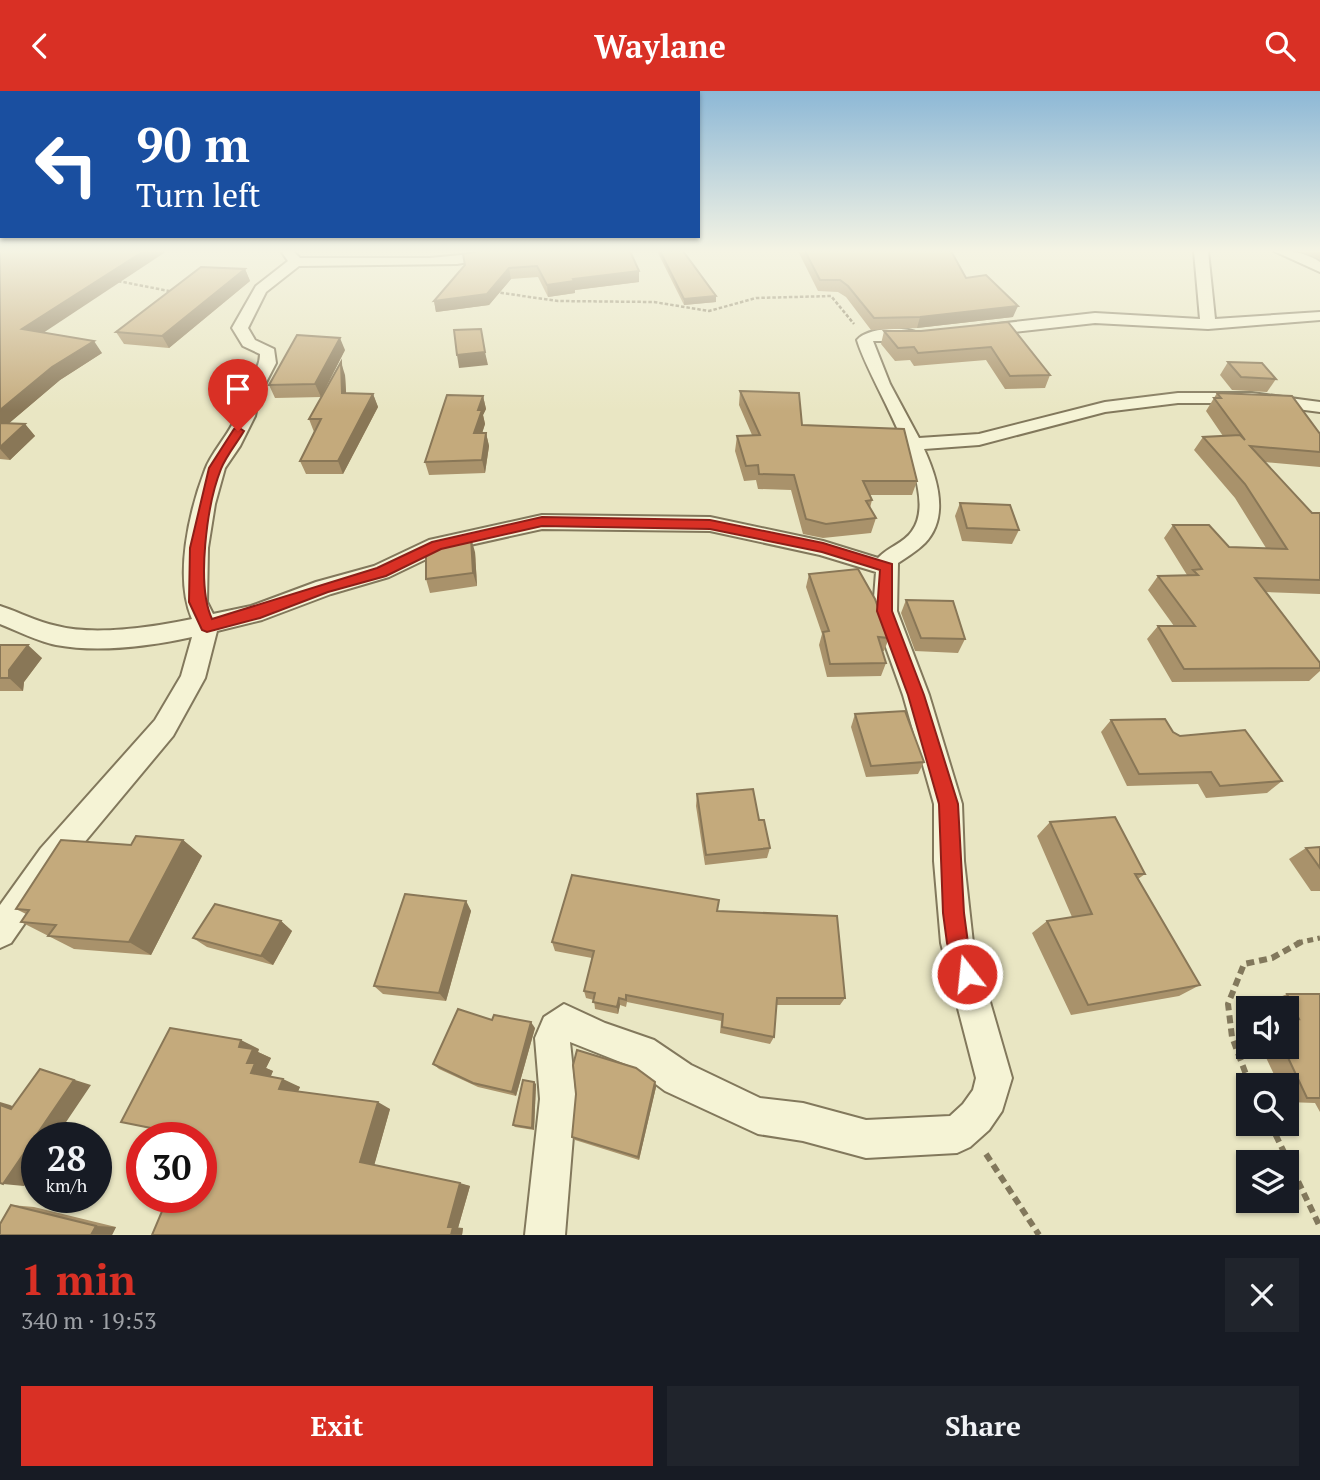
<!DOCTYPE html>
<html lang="en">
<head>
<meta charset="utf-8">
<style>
	body { margin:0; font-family:"PT Serif",serif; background:#20242c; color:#f1f3f6; height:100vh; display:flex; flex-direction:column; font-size:26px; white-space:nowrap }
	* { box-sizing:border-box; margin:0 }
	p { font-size:23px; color:#9ea1a6 }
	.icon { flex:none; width:38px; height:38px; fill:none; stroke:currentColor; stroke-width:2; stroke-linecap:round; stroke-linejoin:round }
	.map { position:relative; height:1144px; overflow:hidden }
	.side { display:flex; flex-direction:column; background:#171b24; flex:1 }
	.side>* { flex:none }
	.hud { position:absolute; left:0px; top:0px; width:700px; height:147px; box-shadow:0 2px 5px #0004; background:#1a4fa0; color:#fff; overflow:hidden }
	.fabs { position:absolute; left:1236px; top:905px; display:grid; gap:14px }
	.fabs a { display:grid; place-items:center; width:63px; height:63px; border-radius:0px; background:#171b24; box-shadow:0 2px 5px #0004; font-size:35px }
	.speed { position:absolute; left:21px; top:1031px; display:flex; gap:14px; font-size:35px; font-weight:700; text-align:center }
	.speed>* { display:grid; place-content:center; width:91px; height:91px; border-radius:50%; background:#171b24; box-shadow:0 2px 5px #0004; line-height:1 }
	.speed small { font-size:18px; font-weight:400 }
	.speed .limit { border:10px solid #d22; background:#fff; color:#111 }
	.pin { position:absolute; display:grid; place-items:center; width:60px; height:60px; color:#fff; margin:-72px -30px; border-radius:50% 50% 50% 0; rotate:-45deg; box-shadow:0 0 7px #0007 }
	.pin .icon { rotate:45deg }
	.me { position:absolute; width:77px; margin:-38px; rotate:344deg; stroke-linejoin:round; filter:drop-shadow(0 0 5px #0008) }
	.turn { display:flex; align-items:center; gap:24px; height:147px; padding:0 21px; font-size:32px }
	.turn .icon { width:91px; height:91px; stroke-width:2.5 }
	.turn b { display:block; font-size:49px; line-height:60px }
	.round { display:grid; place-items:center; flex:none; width:74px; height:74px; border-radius:0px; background:#20242c }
	.overview { display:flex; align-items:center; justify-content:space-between; height:119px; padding:0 21px }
	h1 { font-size:42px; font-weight:800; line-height:52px; color:#d93025 }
	.cta { display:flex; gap:14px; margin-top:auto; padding:14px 21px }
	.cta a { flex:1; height:80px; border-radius:0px; background:#d93025; color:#fff; font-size:28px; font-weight:800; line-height:80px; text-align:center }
	.cta a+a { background:#20242c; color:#f1f3f6 }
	header { display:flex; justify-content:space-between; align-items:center; height:91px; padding:0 21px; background:#d93025; color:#fff; font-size:32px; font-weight:800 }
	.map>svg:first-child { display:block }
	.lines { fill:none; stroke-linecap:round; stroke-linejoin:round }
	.street-casing { stroke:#82785c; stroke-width:4 }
	.path-far2 { stroke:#82785c; stroke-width:2.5; stroke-dasharray:3.5 2; stroke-linecap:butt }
	.path-far1 { stroke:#82785c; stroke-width:5; stroke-dasharray:6 4.5; stroke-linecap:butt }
	.path { stroke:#82785c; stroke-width:6; stroke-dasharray:8 5; stroke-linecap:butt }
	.street { fill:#f5f3d5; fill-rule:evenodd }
	.wall { fill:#a9926b }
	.shaded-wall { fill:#897757 }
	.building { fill:#c4aa7c; stroke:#897757; stroke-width:2 }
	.route { fill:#d93025; stroke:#8d1f18; stroke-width:2 }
</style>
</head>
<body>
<header><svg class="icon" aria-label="back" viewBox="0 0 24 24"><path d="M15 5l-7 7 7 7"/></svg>Waylane<svg class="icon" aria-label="search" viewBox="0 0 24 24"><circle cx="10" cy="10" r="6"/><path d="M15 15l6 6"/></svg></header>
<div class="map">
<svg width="1320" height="1144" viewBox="0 0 1320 1144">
	<rect width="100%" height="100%" fill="#e9e6c3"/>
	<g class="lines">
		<!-- street casing -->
		<g class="street-casing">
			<g id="street">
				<path d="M281,160H293L300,167H430L503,160L485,168L457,173L299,175L266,201L248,237L255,249L274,258L276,272L259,305L255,325L240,355L225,377L215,413L208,457L207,511L213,523L251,515L316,491L374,475L429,449L542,424L710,426L823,450L878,467C888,456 904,452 912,440C943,398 870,294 857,249C868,236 911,234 923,245L915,250H873L890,293L919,347L979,343L1105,311L1178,302H1252L1320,311V321L1252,312H1178L1105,321L979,354L924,358C937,386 950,426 925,452C917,460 907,466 898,472L897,520L929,604L962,713L964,770L973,852L1012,987L1002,1020L989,1039L970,1056L957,1062L866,1067L803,1050L758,1043L665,1000L633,976L570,951L576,1008L565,1144H525L540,1008L535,947L544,926L564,913L605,932L654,949L691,974L760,1007L803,1012L866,1029L950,1025L963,1013L973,999L976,987L941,852L934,770V713L903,604L873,520L876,481L820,464L710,440L542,438L443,460L389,486L331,503L262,529L217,540L205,587L173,645L63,777L11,852L0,857V814L41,757L155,629L181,585L192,546C151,555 99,562 56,554C37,550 18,540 0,533V515C19,521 37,531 57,535C94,545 155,536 192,528C174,486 189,421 205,379C211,362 227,346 235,328C239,320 239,311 243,302C249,289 260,278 260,263L243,255L232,237L256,195L288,170Z"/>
				<path d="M1194,160H1208L1215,228L1320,221V229L1208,238L1095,232L979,245L971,240L979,235L1095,222L1200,228Z"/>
				<path d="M1274,160C1291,160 1305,161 1320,171V181Z"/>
			</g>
		</g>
		<!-- path-far2 -->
		<g class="path-far2">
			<path d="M118,190L174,201"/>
			<path d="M495,201L558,210L654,211L709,220L756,207L831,205L854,233"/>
		</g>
		<!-- path-far1 -->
		<path class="path-far1" d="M1297,852L1320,847"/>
		<!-- path -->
		<g class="path">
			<path d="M1250,994L1232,946L1228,913L1244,873L1272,867L1301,851"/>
			<path d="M1270,1032L1320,1136"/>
			<path d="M986,1063L1039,1144"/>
		</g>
		<!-- street -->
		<use href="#street" class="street"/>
	</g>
	<!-- wall -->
	<g class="wall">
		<path d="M0,160L44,241L102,262L60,289L9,332L25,333L35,345L10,369L0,368Z"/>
		<path d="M480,160L639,191L575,199V202L548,206L538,186L511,188L489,214L436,221L434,210Z"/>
		<path d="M657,160H683L716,211L684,214Z"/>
		<path d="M798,160H951L966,187L1013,226L917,237L871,239L846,206L838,201L818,200Z"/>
		<path d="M1298,160H1320V168Z"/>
		<path d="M245,178L250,190L169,257L124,253L116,241Z"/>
		<path d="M1008,231L1050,284L1045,297L1005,298L986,269L914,275L910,269L895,270L881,253L884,240H921Z"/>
		<path d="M345,259L321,306L275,307L269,294Z"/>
		<path d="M1228,271L1276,288L1267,301L1232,299L1220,284Z"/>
		<path d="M345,284L346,302L373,303L378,316L343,383H306L300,370L314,341L309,328Z"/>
		<path d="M740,300L802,334L917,390L912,404H870L872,409L870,417L876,427L871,442L823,447L803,443L791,399L758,398L756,389L744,390L735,360L737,345L752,344L739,314Z"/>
		<path d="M1217,302L1320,343V376L1265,371L1312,422H1320V503L1266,501L1320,572V580L1309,590L1172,591L1147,548L1158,535H1174L1148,499L1158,485L1187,484L1164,447L1173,434L1229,456L1266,457L1235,407L1194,359L1203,346L1223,345L1206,320Z"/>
		<path d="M483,305L486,318L483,324L485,333L482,342H486L489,355L485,382L429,384L425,371Z"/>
		<path d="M960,412L1019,439L1012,453L962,450L955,425Z"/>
		<path d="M475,461L477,495L430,502L426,488Z"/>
		<path d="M809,483L889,547L884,560H882L886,572L881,585L827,586L819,554L822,543L806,496Z"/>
		<path d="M906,509L965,548L958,562L915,560L901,522Z"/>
		<path d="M0,554L42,567L24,591L23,600H0Z"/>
		<path d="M855,623L924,671L918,683L866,686L851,636Z"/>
		<path d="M1111,629L1173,641L1282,690L1267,702L1206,707L1198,693L1127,695L1101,641Z"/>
		<path d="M697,703L759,729L770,757L767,767L705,774L696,715Z"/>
		<path d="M1050,731L1145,783L1138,788L1200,894L1179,905L1071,924L1032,842L1047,830L1072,826L1037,745Z"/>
		<path d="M183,749L202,765L151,864L74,858L21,831L26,823L16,818L131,754Z"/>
		<path d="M1320,756V800H1311L1289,768L1306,757Z"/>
		<path d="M466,810L471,820L446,910L383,903L374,895Z"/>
		<path d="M717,820L845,907L840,914H776L774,946L770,953L720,942L721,930L627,911L626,916L620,914L618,923L595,918L594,909L586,907L584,900L592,867L555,860L552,851Z"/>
		<path d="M281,830L292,840L273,874L207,856L193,847Z"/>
		<path d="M1287,903H1320V1021L1315,1012L1287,1011L1286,994H1279L1261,956H1286V917H1271L1268,911Z"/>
		<path d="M492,929L535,937L516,1005L478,996L439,978L433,973Z"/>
		<path d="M259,958L258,961L271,967L266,977L273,980L270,986L300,996L298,1000L390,1018L374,1074L470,1095L458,1137H463L462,1144L168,1106L171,1042L121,1031Z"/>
		<path d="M655,991L656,996L639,1069L575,1049L572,1046Z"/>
		<path d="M536,993L534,1039L515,1036L513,1034Z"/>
		<path d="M11,1114L34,1116L116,1136L112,1144H0Z"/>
	</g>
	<!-- shaded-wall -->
	<g class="shaded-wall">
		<path d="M144,160H167L31,250L22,238Z"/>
		<path d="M509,177L511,188L489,214L436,221L434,210Z"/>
		<path d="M245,178L250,190L169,257L162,245Z"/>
		<path d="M639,180V191L575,199V202L548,206L547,194L573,188Z"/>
		<path d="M716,205V211L684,214V208Z"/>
		<path d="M1018,215L1013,226L917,237L920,226Z"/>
		<path d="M340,247L345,259L321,306L315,293Z"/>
		<path d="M94,250L102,262L60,289L0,340V319L52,276Z"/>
		<path d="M485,261L488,274L459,277L457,264Z"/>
		<path d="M341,271L345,284L347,316L342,302Z"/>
		<path d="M373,303L378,316L343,383L338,370Z"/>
		<path d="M483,305L486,318L483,324L485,333L478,355L474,342L478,319Z"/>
		<path d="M25,333L35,345L10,369L0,358V356Z"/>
		<path d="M486,342L489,355L485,382L482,369Z"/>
		<path d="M471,447L475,461L477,495L473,482Z"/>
		<path d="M28,554L42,567L24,591L23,600L9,587V579Z"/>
		<path d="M183,749L202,765L151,864L129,851Z"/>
		<path d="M466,810L471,820L446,910L439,902Z"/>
		<path d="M281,830L292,840L273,874L261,865Z"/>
		<path d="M619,907L620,914L618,923L617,916Z"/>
		<path d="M531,931L535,937L516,1005L512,1001Z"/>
		<path d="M241,949L259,958L258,961L271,967L266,977L273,980L269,990L251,982L247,972L239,956Z"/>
		<path d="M40,978L91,994L56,1046H37V1076L24,1095L3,1093Z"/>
		<path d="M283,988L300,996L296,1005L279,998Z"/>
		<path d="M534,991L536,993L534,1039L532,1037Z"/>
		<path d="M655,991L656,996L639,1069L638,1066Z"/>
		<path d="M0,1011L10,1014L30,1023L11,1018L0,1014Z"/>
		<path d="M378,1011L390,1018L374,1075L360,1071Z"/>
		<path d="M460,1092L470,1095L458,1137L448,1136Z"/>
		<path d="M96,1135L116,1136L112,1144H91Z"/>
		<path d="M453,1136L463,1137L462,1144H451Z"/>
	</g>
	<!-- building -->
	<g class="building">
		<path d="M0,160H144L22,238L94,250L52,276L0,319Z"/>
		<path d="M480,160H630L639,180L573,188L574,190L547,194L537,175L509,177L487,203L434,210L465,174L463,163Z"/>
		<path d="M660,160H683L716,205L684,208Z"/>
		<path d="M805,160H951L966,187L986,184L1018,215L920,226L874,227L848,195L840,189H820Z"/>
		<path d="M201,176L245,178L162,245L116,241Z"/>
		<path d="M1008,231L1050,284L1010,285L991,256L918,262L914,256L898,257L884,240H921Z"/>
		<path d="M481,238L485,261L457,264L454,239Z"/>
		<path d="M297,244L340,247L315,293L269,294Z"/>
		<path d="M341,271L342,302L373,303L338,370H300L321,328H309Z"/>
		<path d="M1228,271L1262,272L1276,288L1241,286Z"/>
		<path d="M740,300L799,302L802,334L904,338L917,390H863L872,409L866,410L876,427L826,433L806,428L794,384L759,383L758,374L746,375L737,345L760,344Z"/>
		<path d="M1217,302L1292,305L1320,343V361L1250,355L1312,422H1320V489L1255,487L1320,572V577L1184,578L1158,535H1195L1158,485L1198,484L1193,479L1202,478L1173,434H1209L1229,456L1287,458L1245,393L1203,346L1240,344L1245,349L1214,307H1221Z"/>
		<path d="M447,304L483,305L478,319H482L474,342H486L482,369L425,371Z"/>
		<path d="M0,332L25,333L0,356Z"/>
		<path d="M960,412L1010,414L1019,439L967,437Z"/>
		<path d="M471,447L473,482L426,488V456Z"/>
		<path d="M858,478L875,508L889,547L878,546L886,572L830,573L823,541L829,540L809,483Z"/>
		<path d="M906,509L953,510L965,548L921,547Z"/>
		<path d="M0,554H28L9,579V587H0Z"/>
		<path d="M905,620L924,671L871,675L855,623Z"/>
		<path d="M1165,628L1173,641L1180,645L1245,639L1282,690L1220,695L1211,681L1139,683L1111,629Z"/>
		<path d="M753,698L759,729H764L770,757L706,764L697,703Z"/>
		<path d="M1115,726L1145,783H1135L1200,894L1088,914L1047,830L1092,823L1050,731Z"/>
		<path d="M136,745L183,749L129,851L48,845L56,834L21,831L29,819L16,818L61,749L131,754Z"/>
		<path d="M1320,756V777L1306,757Z"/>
		<path d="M572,784L719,809L717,820L837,825L845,907H777L774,946L722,936L723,923L626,904V909L619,907L617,916L593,911L595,902L584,900L594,860L552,851Z"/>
		<path d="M405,803L466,810L439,902L374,895Z"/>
		<path d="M215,813L281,830L261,865L193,847Z"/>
		<path d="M1287,903H1320V1007H1307L1283,956H1286V927L1299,928Z"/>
		<path d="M458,918L492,929L494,924L531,931L512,1001L473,992L433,973Z"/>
		<path d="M170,937L241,949L239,956L253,958L247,972H255L251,982L283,988L279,998L378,1011L360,1071L460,1092L448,1136H453L451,1144H152L168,1106H201V1046H168L171,1041L121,1031Z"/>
		<path d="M577,959L636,977L655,991L638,1066L572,1046L576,1003L573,974Z"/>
		<path d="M40,978L74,989L3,1093L0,1092V1014L11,1018Z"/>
		<path d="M523,989L534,991L532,1037L513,1034Z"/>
		<path d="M11,1114L96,1135L91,1144H0V1133Z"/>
	</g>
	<!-- sky -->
	<linearGradient id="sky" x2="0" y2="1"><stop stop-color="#8db8d6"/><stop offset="0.5" stop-color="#f5f4e4"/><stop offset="1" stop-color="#f5f4e4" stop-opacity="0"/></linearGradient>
	<rect width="1320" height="320" fill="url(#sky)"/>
	<!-- route -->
	<path class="route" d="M238,336L244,340C237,352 226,365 221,378C207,413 196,494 212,528L377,477L432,451L542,426L710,429L823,452L892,473V520L924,604L958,713L964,822L968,852L977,883L974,891L967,894L959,891L947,852L943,822L939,713L908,604L877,520L880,479L822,461L710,438L542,435L441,458L386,485L328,501L260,527L207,541L202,539L189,511L190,457L209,377L234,338Z"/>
</svg>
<div class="fabs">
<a><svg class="icon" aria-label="sound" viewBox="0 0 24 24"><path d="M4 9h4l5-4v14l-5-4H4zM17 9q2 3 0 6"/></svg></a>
<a><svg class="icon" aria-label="search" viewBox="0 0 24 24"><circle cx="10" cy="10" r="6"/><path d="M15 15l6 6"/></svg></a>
<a><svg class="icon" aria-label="layers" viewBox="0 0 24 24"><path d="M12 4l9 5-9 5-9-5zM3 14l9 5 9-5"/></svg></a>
</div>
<div class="speed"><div>28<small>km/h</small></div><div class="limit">30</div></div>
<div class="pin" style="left:238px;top:340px;background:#d93025"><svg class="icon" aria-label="arrive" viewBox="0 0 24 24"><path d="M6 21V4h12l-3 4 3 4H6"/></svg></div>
<svg class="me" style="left:967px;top:883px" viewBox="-20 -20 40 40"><circle r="17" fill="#d93025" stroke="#fff" stroke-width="3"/><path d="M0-11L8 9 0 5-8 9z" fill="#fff"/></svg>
<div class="hud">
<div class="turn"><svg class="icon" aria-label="left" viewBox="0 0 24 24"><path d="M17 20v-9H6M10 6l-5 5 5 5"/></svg><div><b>90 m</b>Turn left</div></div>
</div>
</div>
<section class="side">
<div class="overview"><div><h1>1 min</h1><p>340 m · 19:53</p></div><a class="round"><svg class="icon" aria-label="close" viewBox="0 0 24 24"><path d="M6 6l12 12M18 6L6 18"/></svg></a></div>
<div class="cta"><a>Exit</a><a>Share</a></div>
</section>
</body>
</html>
